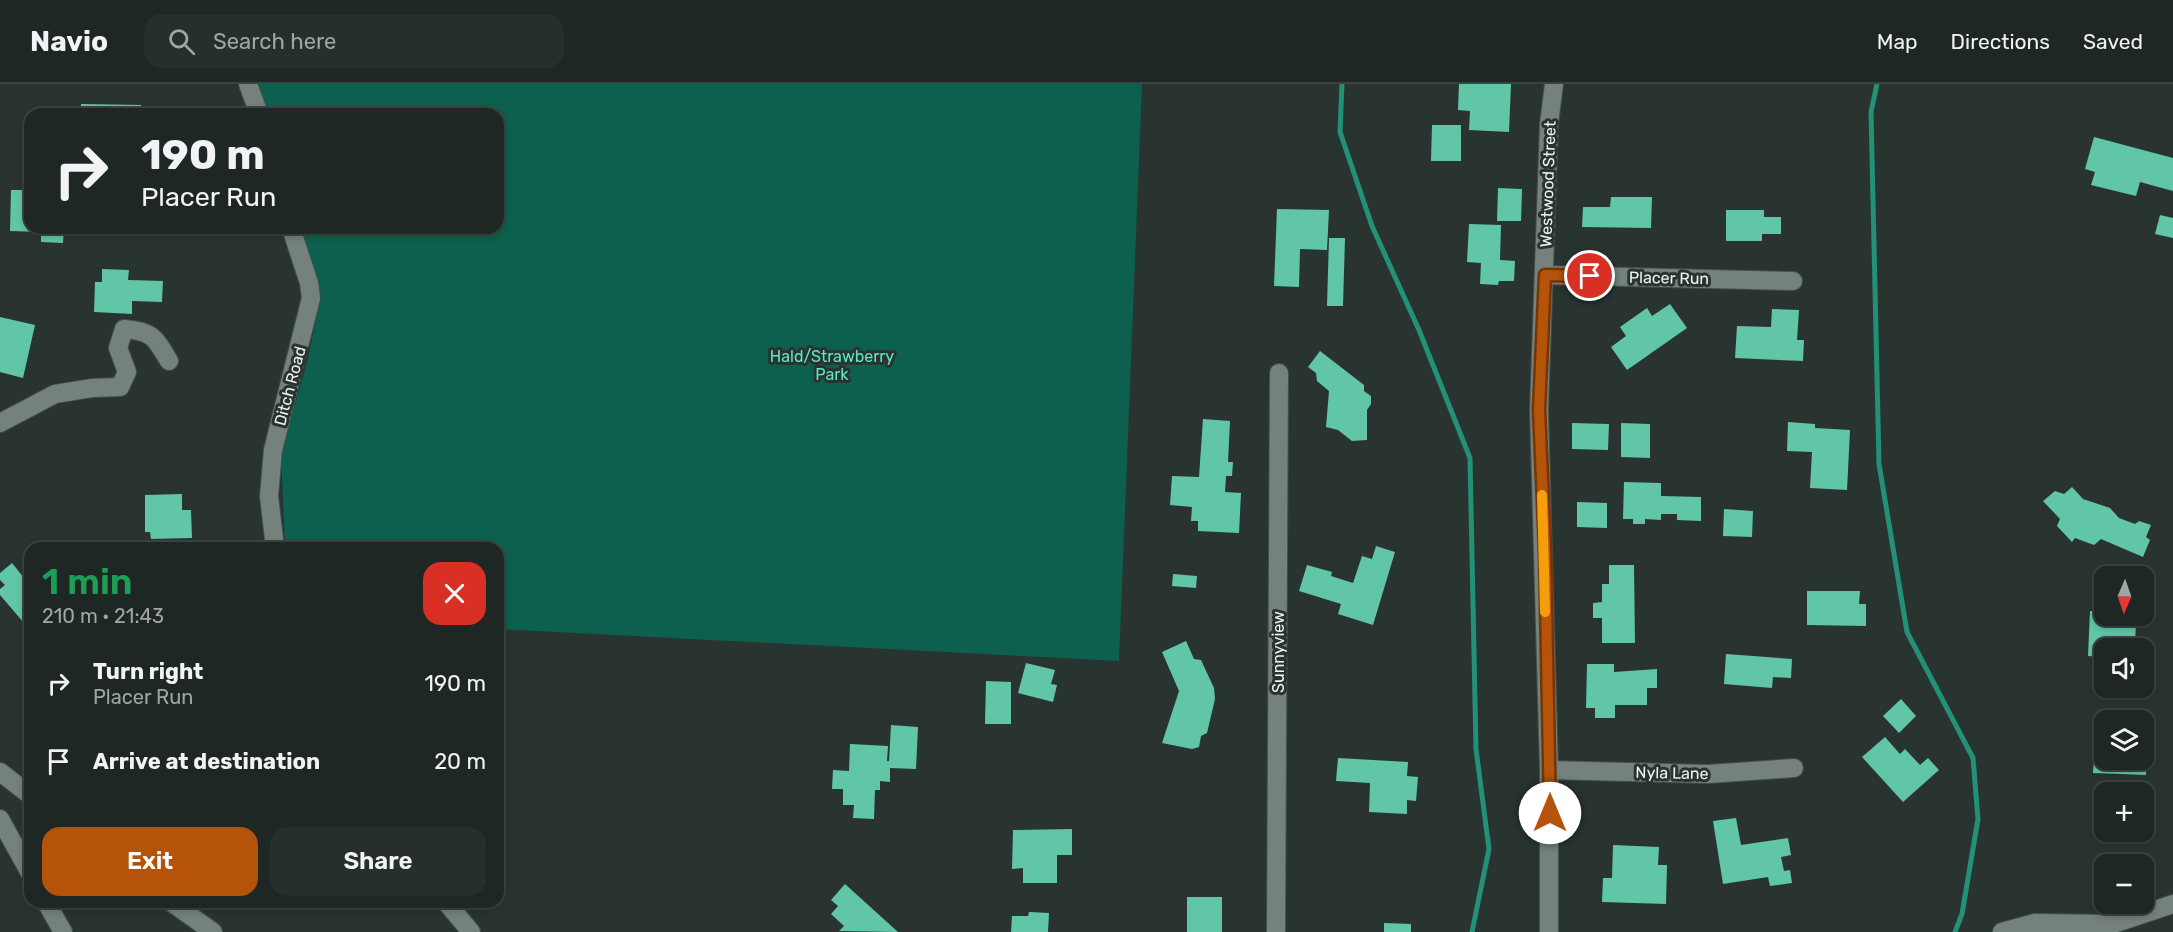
<!DOCTYPE html>
<html lang="en">
<head>
<meta charset="utf-8">
<style>
	body { margin:0; font-family:Rubik,sans-serif; background:#272f2c; color:#f1f3f6; height:100vh; display:flex; flex-direction:column; font-size:22px; white-space:nowrap }
	* { box-sizing:border-box; margin:0 }
	p { font-size:20px; color:#a1a5a6 }
	.icon { flex:none; width:33px; height:33px; fill:none; stroke:currentColor; stroke-width:2; stroke-linecap:round; stroke-linejoin:round }
	.map { position:relative; flex:1; overflow:hidden }
	.details { position:absolute; left:24px; top:458px; width:480px; height:366px; display:flex; flex-direction:column; background:#1f2724; border-radius:18px; box-shadow:0 3px 9px #0003,0 0 0 2px #3c4441 }
	.details>* { flex:none }
	.hud { position:absolute; left:24px; top:24px; width:480px; height:126px; border-radius:18px; box-shadow:0 3px 9px #0003,0 0 0 2px #3c4441; background:#1f2724; color:#f1f3f6; overflow:hidden }
	.needle { width:39px; rotate:182deg }
	.buttons { position:absolute; left:2094px; top:482px; display:grid; gap:12px }
	.buttons a { display:grid; place-items:center; width:60px; height:60px; border-radius:12px; background:#1f2724; box-shadow:0 3px 9px #0003,0 0 0 2px #3c4441; font-size:30px }
	.pin { position:absolute; display:grid; place-items:center; width:51px; height:51px; color:#fff; margin:-26px; border:3px solid #fff; border-radius:50%; box-shadow:0 2px 6px #0007 }
	.me { position:absolute; width:66px; margin:-33px; rotate:0deg; stroke-linejoin:round; filter:drop-shadow(0 0 4px #0008) }
	.turn { display:flex; align-items:center; gap:21px; height:126px; padding:0 18px; font-size:27px }
	.turn .icon { width:78px; height:78px; stroke-width:2.5 }
	.turn b { display:block; font-size:42px; line-height:51px }
	.round { display:grid; place-items:center; flex:none; width:63px; height:63px; border-radius:18px; background:#272f2c }
	.overview { display:flex; align-items:center; justify-content:space-between; height:102px; padding:0 18px }
	h1 { font-size:36px; font-weight:600; line-height:45px; color:#1e9e55 }
	.cta { display:flex; gap:12px; margin-top:auto; padding:12px 18px }
	.cta a { flex:1; height:69px; border-radius:18px; background:#b45309; color:#fff; font-size:24px; font-weight:600; line-height:69px; text-align:center }
	.cta a+a { background:#272f2c; color:#f1f3f6 }
	ul { padding:0; list-style:none }
	li { display:flex; align-items:center; gap:18px; height:78px; padding:0 18px }
	li div { flex:1 }
	li b { display:block; font-size:22px }
	li em { font-style:normal }
	header { display:flex; align-items:center; gap:36px; box-sizing:border-box; height:84px; padding:0 30px; background:#1f2724; border-bottom:2px solid #3c4441 }
	header strong { font-size:28px }
	nav { display:flex; gap:33px; margin-inline-start:auto; font-size:21px }
	.search { width:420px; height:54px; background:#272f2c; display:flex; align-items:center; gap:15px; box-sizing:border-box; padding:0 21px; border-radius:18px; color:#a1a5a6; font-size:22px }
	.map>svg:first-child { display:block }
	.green { fill:#0d604d }
	.lines { fill:none; stroke-linecap:round; stroke-linejoin:round }
	.stream { stroke:#239176; stroke-width:5 }
	.building { fill:#61c6a8 }
	.minor-casing { stroke:#46504c; stroke-width:20 }
	.minor { stroke:#74817c; stroke-width:18 }
	.route-casing { stroke:#753606; stroke-width:15 }
	.route { stroke:#b45309; stroke-width:10 }
	.slow { stroke:#f59e0b; stroke-width:10 }
	.labels { text-anchor:middle; dominant-baseline:central; stroke-width:6; stroke-linejoin:round; paint-order:stroke }
	.street-label { font-size:16px; fill:#edf4f1; stroke:#293430 }
	.park-label { font-size:16px; fill:#5ae8c2; stroke:#293430 }
</style>
</head>
<body>
<header>
<strong>Navio</strong>
<div class="search"><svg class="icon" aria-label="search" viewBox="0 0 24 24"><circle cx="10" cy="10" r="6"/><path d="M15 15l6 6"/></svg>Search here</div>
<nav><a>Map</a><a>Directions</a><a>Saved</a></nav>
</header>
<div class="map">
<svg width="2173" height="848" viewBox="0 0 2173 848">
	<rect width="100%" height="100%" fill="#293430"/>
	<!-- green -->
	<path class="green" d="M259,0H1142L1119,577L498,545V464L285,463L281,370L308,274L320,216L300,144H498V30H268Z"/>
	<g class="lines">
		<!-- stream -->
		<g class="stream">
			<path d="M1342,0L1340,48L1372,142L1419,246L1470,374L1476,665L1489,765L1472,848"/>
			<path d="M1877,0L1871,28L1879,380L1907,548L1973,674L1978,735L1962,830L1955,848"/>
		</g>
	</g>
	<!-- building -->
	<g class="building">
		<path d="M1459,0H1511L1509,48L1469,46L1470,27L1458,26Z"/>
		<path d="M81,20L141,21V30H81Z"/>
		<path d="M1432,41H1461V77H1431Z"/>
		<path d="M2094,53L2173,74V107L2140,98L2136,112L2091,101L2095,88L2085,85Z"/>
		<path d="M1498,104L1522,105L1521,137H1497Z"/>
		<path d="M11,106H30V144H64L63,159L41,158V148L10,147Z"/>
		<path d="M1611,113H1652L1651,144L1582,143L1583,123H1610Z"/>
		<path d="M1277,125L1329,126L1327,166L1300,165L1299,203L1274,202Z"/>
		<path d="M1726,126H1764V133H1781V150H1762V157H1726Z"/>
		<path d="M2160,131L2173,134V154L2155,150Z"/>
		<path d="M1469,140L1501,141L1500,176L1515,177L1514,197H1499L1498,201L1480,200L1481,179L1467,178Z"/>
		<path d="M1329,154H1345L1343,222H1327Z"/>
		<path d="M102,185L129,186L128,196L163,197L162,218L132,217V230L94,228L95,198H102Z"/>
		<path d="M1670,220L1687,244L1627,286L1611,263L1626,252L1620,243L1647,224L1652,232Z"/>
		<path d="M1772,225L1799,226L1797,256H1804L1803,277L1735,274L1737,242L1771,243Z"/>
		<path d="M0,233L35,241L23,294L0,288Z"/>
		<path d="M1320,267L1364,301V307L1371,312V320L1367,326V356L1352,357L1338,346L1326,343L1329,307L1317,297L1316,289L1308,283Z"/>
		<path d="M1203,335L1230,337L1228,378H1233L1232,392H1226L1225,408L1241,409L1239,449L1198,447V437H1191L1192,423L1170,421L1172,392L1199,393Z"/>
		<path d="M1788,338L1815,340V344L1850,346L1847,406L1810,404L1812,368L1787,367Z"/>
		<path d="M1572,339L1609,340L1608,366L1572,365Z"/>
		<path d="M1621,339L1650,340V374L1621,373Z"/>
		<path d="M1624,398L1661,399V412L1701,413V437L1677,436V430H1661V436L1645,435V440H1633V435H1623Z"/>
		<path d="M2072,403L2083,415L2110,424L2119,434L2135,440L2139,437L2151,441L2146,453L2150,456L2143,473L2101,455L2094,461L2075,454L2072,458L2057,442L2060,435L2043,417L2055,407L2064,410Z"/>
		<path d="M182,410V426H191L192,454L151,455L150,448H145V411Z"/>
		<path d="M1577,418L1607,419V444L1577,443Z"/>
		<path d="M1724,425L1753,427L1752,453L1723,452Z"/>
		<path d="M1376,462L1395,468L1373,541L1338,530L1341,520L1299,507L1307,481L1332,488L1331,492L1353,499L1362,472L1372,475Z"/>
		<path d="M12,479L25,495L30,490V546L0,511V505L5,501L0,496V489Z"/>
		<path d="M1609,481H1634L1635,559H1602V534H1593V519L1602,518V500H1609Z"/>
		<path d="M1173,490L1197,492L1196,504L1172,502Z"/>
		<path d="M1807,507H1860L1859,520H1866V542L1807,541Z"/>
		<path d="M2090,527L2104,528V531H2144V535H2136L2135,563L2102,561L2101,573L2088,572Z"/>
		<path d="M1186,557L1194,575L1201,576L1214,604L1215,615L1207,649L1201,652L1199,663L1192,665L1162,659L1179,607L1162,568Z"/>
		<path d="M1726,570L1792,575L1791,594L1773,593L1772,604L1724,600Z"/>
		<path d="M1026,579L1055,586L1051,600L1057,601L1053,618L1018,609Z"/>
		<path d="M1587,580H1614V588L1657,585V604H1647V621H1615V634H1595V624H1586Z"/>
		<path d="M986,597L1011,598V640H985Z"/>
		<path d="M1901,615L1916,632L1899,649L1883,632Z"/>
		<path d="M891,641L918,643L916,685L890,684V698L880,697V706H875L874,735L853,734L854,721H843V705H832L833,686L849,687L850,660L888,662L887,677H889Z"/>
		<path d="M1885,653L1900,670L1905,665L1920,681L1928,674L1939,686L1903,718L1862,673Z"/>
		<path d="M2095,657L2104,658V675H2144V660H2147L2146,691L2093,689Z"/>
		<path d="M1338,674L1408,678L1407,692L1418,693L1416,717L1407,716V730L1369,728L1370,699L1336,697Z"/>
		<path d="M1736,734L1741,761L1788,754L1791,771L1781,773L1784,787L1790,786L1792,799L1770,802L1768,793L1723,800L1713,737Z"/>
		<path d="M1072,745V771H1057V799H1023V784L1012,785L1013,746Z"/>
		<path d="M1613,761L1659,763L1658,781H1667L1666,820L1602,818L1603,794H1612Z"/>
		<path d="M845,800L898,848L839,847L844,842L831,830L838,822L831,816Z"/>
		<rect x="1187" y="813" width="35" height="35"/>
		<path d="M1029,828L1049,829L1048,848H1011L1012,832H1028Z"/>
		<path d="M1384,839L1411,840V848H1384Z"/>
	</g>
	<g class="lines">
		<!-- minor casing -->
		<g class="minor-casing">
			<g id="minor">
				<path d="M248,0L259,30"/>
				<path d="M1545,191L1793,197"/>
				<path d="M0,339L55,310L92,304L120,303L127,288L118,264L124,245C152,247 155,253 169,277"/>
				<path d="M275,464L269,412L273,366L311,214L309,199L291,144"/>
				<path d="M1549,686L1708,690L1794,684"/>
				<path d="M0,688L30,711"/>
				<path d="M0,735L30,789"/>
				<path d="M46,818L63,848"/>
				<path d="M171,818L213,848"/>
				<path d="M446,818L471,848"/>
				<path d="M1276,848L1279,289"/>
				<path d="M1549,848V686L1539,326L1549,40L1554,0"/>
				<path d="M2002,848L2035,839L2113,840L2173,820"/>
			</g>
		</g>
		<!-- minor -->
		<use href="#minor" class="minor"/>
	</g>
	<g class="lines">
		<!-- route casing -->
		<g class="route-casing">
			<path id="route" d="M1550,729L1545,465L1539,326L1545,191L1590,192"/>
		</g>
		<!-- route -->
		<use href="#route" class="route"/>
		<!-- slow -->
		<path class="slow" d="M1542,411L1545,528"/>
	</g>
	<g class="labels">
		<!-- street labels -->
		<g class="street-label">
			<text transform="translate(1548 100) rotate(-88)">Westwood Street</text>
			<text transform="translate(1669 194) rotate(1)">Placer Run</text>
			<text transform="translate(290 302) rotate(-75)">Ditch Road</text>
			<text transform="translate(1278 568) rotate(-90)">Sunnyview</text>
			<text transform="translate(1672 689) rotate(1)">Nyla Lane</text>
		</g>
		<!-- park labels -->
		<g class="park-label">
			<text x="832" y="272">Hald/Strawberry<tspan x="832" dy="18">Park</tspan></text>
		</g>
	</g>
</svg>
<div class="buttons">
<a><svg class="needle" viewBox="-14 -14 28 28"><path d="M0-13l5 13h-10z" fill="#e53935"/><path d="M0 13l5-13h-10z" fill="#a1a5a6"/></svg></a>
<a><svg class="icon" aria-label="sound" viewBox="0 0 24 24"><path d="M4 9h4l5-4v14l-5-4H4zM17 9q2 3 0 6"/></svg></a>
<a><svg class="icon" aria-label="layers" viewBox="0 0 24 24"><path d="M12 4l9 5-9 5-9-5zM3 14l9 5 9-5"/></svg></a>
<a>+</a>
<a>−</a>
</div>
<div class="pin" style="left:1590px;top:192px;background:#d93025"><svg class="icon" aria-label="arrive" viewBox="0 0 24 24"><path d="M6 21V4h12l-3 4 3 4H6"/></svg></div>
<svg class="me" style="left:1550px;top:729px" viewBox="-20 -20 40 40"><circle r="19" fill="#fff"/><path d="M0-13L10 11 0 6-10 11z" fill="#b45309"/></svg>
<div class="hud">
<div class="turn"><svg class="icon" aria-label="right" viewBox="0 0 24 24"><path d="M7 20v-9h11M14 6l5 5-5 5"/></svg><div><b>190 m</b>Placer Run</div></div>
</div>
<section class="details">
<div class="overview"><div><h1>1 min</h1><p>210 m · 21:43</p></div><a class="round" style="background:#d93025;color:#fff"><svg class="icon" aria-label="close" viewBox="0 0 24 24"><path d="M6 6l12 12M18 6L6 18"/></svg></a></div>
<ul>
<li><svg class="icon" aria-label="right" viewBox="0 0 24 24"><path d="M7 20v-9h11M14 6l5 5-5 5"/></svg><div><b>Turn right</b><p>Placer Run</p></div><em>190 m</em></li>
<li><svg class="icon" aria-label="arrive" viewBox="0 0 24 24"><path d="M6 21V4h12l-3 4 3 4H6"/></svg><div><b>Arrive at destination</b></div><em>20 m</em></li>
</ul>
<div class="cta"><a>Exit</a><a>Share</a></div>
</section>
</div>
</body>
</html>
